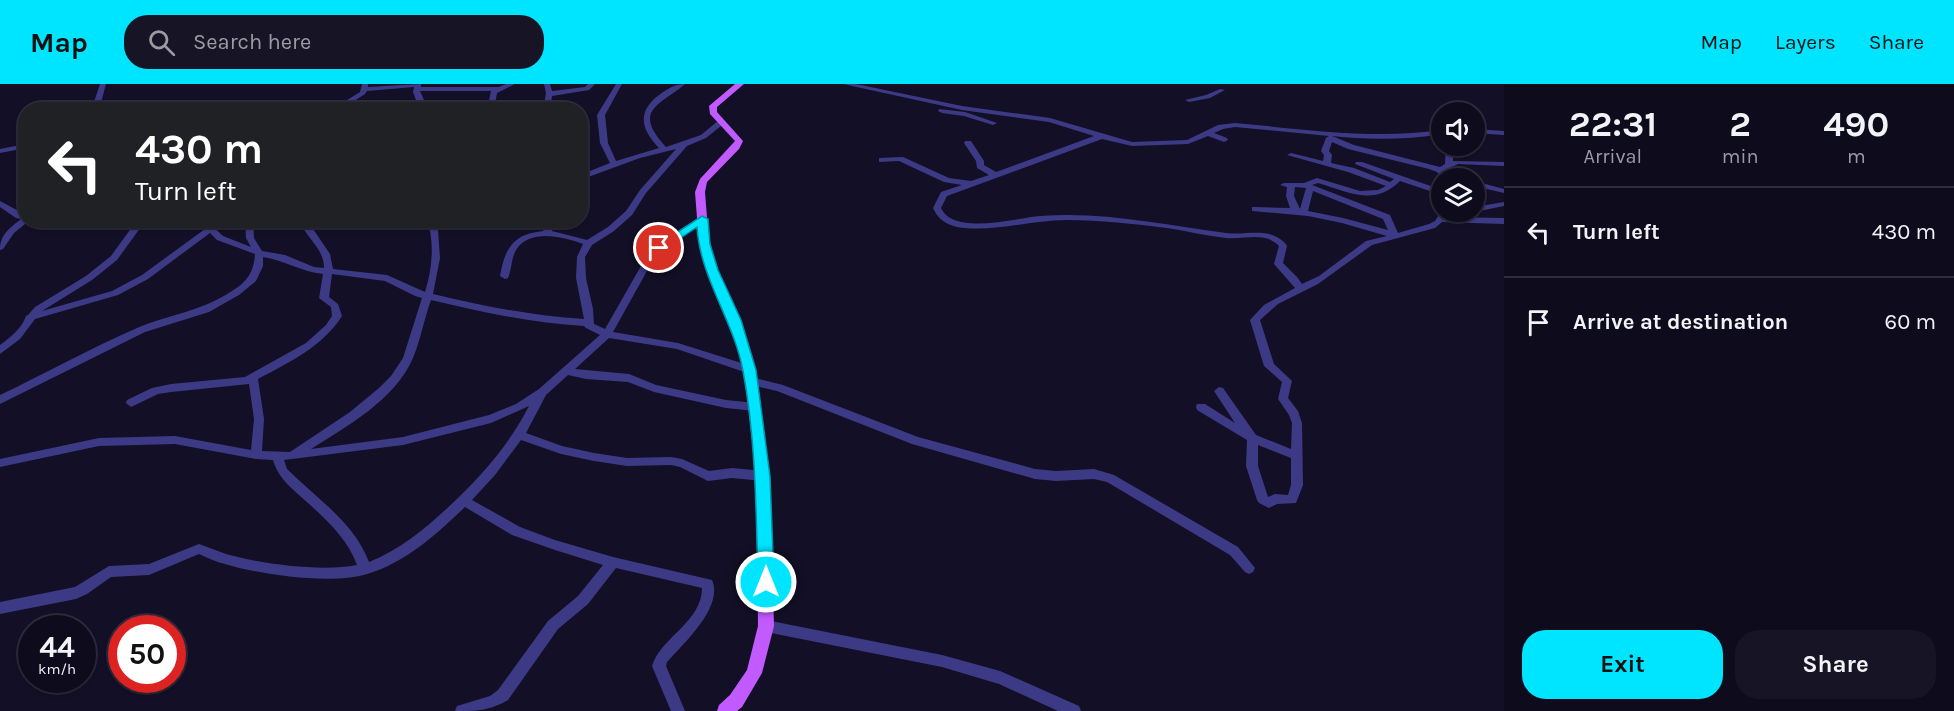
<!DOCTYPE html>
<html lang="en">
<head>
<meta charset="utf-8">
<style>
	body { margin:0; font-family:Karla,sans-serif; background:#171425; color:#f1f3f6; height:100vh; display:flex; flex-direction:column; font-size:22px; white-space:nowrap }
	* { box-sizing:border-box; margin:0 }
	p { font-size:20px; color:#9b9ba3 }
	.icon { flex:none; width:33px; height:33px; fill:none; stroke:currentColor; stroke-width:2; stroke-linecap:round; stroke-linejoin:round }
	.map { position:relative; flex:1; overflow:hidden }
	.side { display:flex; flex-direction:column; background:#0e0b1c; width:450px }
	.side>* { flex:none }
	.banner { position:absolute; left:18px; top:18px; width:570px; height:126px; border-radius:24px; box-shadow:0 2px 4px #0004,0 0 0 2px #2e2b3b; background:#202124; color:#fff; overflow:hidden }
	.fabs { position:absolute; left:1431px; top:18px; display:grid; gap:12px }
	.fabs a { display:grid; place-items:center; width:54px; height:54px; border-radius:50%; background:#0e0b1c; box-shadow:0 2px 4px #0004,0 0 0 2px #2e2b3b; font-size:30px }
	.speed { position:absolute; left:18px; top:531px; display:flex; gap:12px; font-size:30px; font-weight:700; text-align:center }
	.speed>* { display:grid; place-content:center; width:78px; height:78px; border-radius:50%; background:#0e0b1c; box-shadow:0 2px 4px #0004,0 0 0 2px #2e2b3b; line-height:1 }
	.speed small { font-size:15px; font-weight:400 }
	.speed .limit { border:9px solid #d22; background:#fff; color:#111 }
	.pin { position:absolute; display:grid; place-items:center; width:51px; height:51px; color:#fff; margin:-26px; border:3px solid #fff; border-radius:50%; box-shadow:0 2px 6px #0007 }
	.me { position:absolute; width:66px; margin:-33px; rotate:0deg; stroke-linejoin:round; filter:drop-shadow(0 0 4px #0008) }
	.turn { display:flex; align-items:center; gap:21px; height:126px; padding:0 18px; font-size:27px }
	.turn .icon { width:78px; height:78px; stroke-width:2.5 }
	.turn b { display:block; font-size:42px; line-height:51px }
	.eta { display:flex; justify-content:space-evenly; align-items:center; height:102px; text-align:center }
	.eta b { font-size:36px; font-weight:700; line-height:42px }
	.button { display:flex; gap:12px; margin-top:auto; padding:12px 18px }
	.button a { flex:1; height:69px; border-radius:24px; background:#00e5ff; color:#111; font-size:24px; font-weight:700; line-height:69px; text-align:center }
	.button a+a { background:#171425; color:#f1f3f6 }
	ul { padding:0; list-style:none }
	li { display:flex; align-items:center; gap:18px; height:90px; padding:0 18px; border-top:2px solid #2e2b3b }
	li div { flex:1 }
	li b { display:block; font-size:22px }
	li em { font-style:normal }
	header { display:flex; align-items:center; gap:36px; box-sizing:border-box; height:84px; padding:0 30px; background:#00e5ff; color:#111 }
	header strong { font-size:28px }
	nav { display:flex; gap:33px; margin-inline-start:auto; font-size:21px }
	.search { width:420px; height:54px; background:#171425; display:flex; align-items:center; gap:15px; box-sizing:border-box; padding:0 21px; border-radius:24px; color:#9b9ba3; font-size:22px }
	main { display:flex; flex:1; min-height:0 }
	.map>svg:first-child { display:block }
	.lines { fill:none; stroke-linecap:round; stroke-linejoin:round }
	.minor { fill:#3d3a85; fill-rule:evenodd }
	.major { fill:#c25bff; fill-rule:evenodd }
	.route { fill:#00e5ff; stroke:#0095a6; stroke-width:1.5 }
</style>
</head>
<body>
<header>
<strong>Map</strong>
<div class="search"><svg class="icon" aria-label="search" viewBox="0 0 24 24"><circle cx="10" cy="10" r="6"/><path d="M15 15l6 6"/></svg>Search here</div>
<nav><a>Map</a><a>Layers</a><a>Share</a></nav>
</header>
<main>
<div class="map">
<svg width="1504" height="627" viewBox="0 0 1504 627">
	<rect width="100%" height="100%" fill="#130f26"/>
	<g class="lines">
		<!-- minor -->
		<g class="minor">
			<path d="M100,0H106L99,26H92V23L87,26H76L94,18Z"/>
			<path d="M362,0H368V3L421,0V3H499L506,0H515L497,9L494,26H487L491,7H420L424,16L425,26H417L416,16L413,8L414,3L367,7L365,10L340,26H331L360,8Z"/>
			<path d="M544,0H550L552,7L585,3L588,0H595L589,6L552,12L550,26H543L546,9Z"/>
			<path d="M616,0H622L605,31L608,59L616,77L659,64C639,43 637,26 663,8C671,3 676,0 685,0C659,22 632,26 666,63L701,51L719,36L726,38L706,54L687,62L646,109L632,131L614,147L592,161L585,173L586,194L593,225L594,240L605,245L645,175L656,162L699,133H705V137L662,166L652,178L613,248L678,259L754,283L755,286L750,290L677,265L609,254L575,285L629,290L656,301L726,316L755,319L759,320L760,323L759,326L755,327L726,324L654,308L628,298L586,295L568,291L546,311L526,349L562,362L594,369L627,374L671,373L682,375L709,387L732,384L763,387L767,389L769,392L767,395L763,397L732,394L708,397L680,383L671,381L627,382L594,377L561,370L521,356L495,391L472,416L520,443L555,456L613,473L712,496C724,523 683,560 667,578L666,582L685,627H671L652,582C661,553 702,538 702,504L616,484L588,520L558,545L508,616C489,627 477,627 455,627L457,622L490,612L498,606L548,537L578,512L603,481L555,466L512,451L465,423C437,450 405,479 367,490C331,501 261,491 225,480C216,478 208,474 199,470L149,491L111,493L87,510L76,515L0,530V518L75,503L109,482L149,480L199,460C208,463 217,467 226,470C261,480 321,488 357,481C348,456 328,437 308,419C293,405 279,396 273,376L256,375L175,360L99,362L0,383V375L99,354L175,352L251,366L254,335L249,300L171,308L158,310L131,323L126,319L127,316L152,304L171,300L245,293L306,259L326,241L332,232L331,223L319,214L323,190C302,188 284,176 263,173V182L256,197L239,211L209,228L145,248L0,320V311C46,289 91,264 137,244C170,230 200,228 232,207C247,198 254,188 255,170L217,156L210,149L148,195L118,211L35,235L20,255L0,270V261C11,253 22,244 26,232L28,231L35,223L86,192L111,172L137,136H146L117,176L92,196L42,227L112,207L142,191L205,145L197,136H206L223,152L251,163L246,154L245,136H253L254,154L262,167L285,171L314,183L324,184C324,164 306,154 299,136H307L330,170L333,185L387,191L425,208C432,186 435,159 427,136H435L437,140L443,136H454L438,146L440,174L433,210C483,222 533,232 584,235L576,194L577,173L583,160C563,153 530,144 516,166C511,175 512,185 508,194L505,195L500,192C505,164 513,150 543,147L547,136H555L552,147L587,156L608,143L626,127L640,106L676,65L640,74L580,96V91L610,79L600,59L597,31ZM332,190L385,197L415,212L422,214L403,274L391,292L379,304L350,328L290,368L262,367L264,335L258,295C290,278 322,263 342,232L338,220L329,213ZM431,216C481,228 533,239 584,242L586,244L600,251L539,305L516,320L489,331L403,353L311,365C347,342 395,316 413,274C421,255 424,235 431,216ZM529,322C511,357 487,386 459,413C432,439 404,464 369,478C354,438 316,414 287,385L284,376L403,361L491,339Z"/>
			<path d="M843,0H856L962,22L1050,34L1132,58L1187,56L1218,41L1235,39C1303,45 1373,56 1442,46V50C1405,56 1369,56 1332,52L1354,61L1440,83L1445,80L1446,62H1453V77L1504,78V82L1458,80L1450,84L1468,92L1469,94H1460L1445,88L1450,94H1442L1437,88L1429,85L1348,65L1332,58L1329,67L1332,71L1331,79L1354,84L1390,98L1394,95L1355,80L1356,78H1362L1442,106V111L1400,97C1374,123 1349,108 1318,99L1312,101L1390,131L1398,149L1429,140L1435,137L1442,126V128H1447L1445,133L1504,134V140L1442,138L1435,144L1372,161L1318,200L1278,220L1260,236L1274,280L1292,297L1288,314L1298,327L1302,339L1303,401L1296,419L1277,420L1269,424L1259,419L1257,416L1246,382L1247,356L1197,326L1196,323L1197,320H1205L1235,339L1214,307L1219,303L1223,304L1256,351L1291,365L1292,339L1289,331L1278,315L1282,298L1264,282L1250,236L1264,221L1295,204L1274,180L1279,162C1265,147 1244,156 1226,154C1207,152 1187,147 1167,144C1134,140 1100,136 1067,136C1030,136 993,149 957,143C945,140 938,135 933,124L941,108L962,101L944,98L899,77L879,78V74L903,73L949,94L971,97L989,91L977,84L976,77L964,59L965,57H971L984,77V81L996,88L1094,52L1049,38L962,26ZM1235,43L1329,52L1326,54L1321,67L1324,71L1323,77L1291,69L1287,71L1348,88L1386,102L1378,106L1360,107L1317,94L1304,99H1284L1280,101L1287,103L1286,112L1290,124L1255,123H1252V127L1308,132L1342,139L1387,152L1366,157L1319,192L1302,200L1297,193L1283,179L1287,162L1286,160C1269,142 1248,152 1226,149C1164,141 1103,127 1040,132C1015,134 954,152 941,124L947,112L1102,55L1132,62L1188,60L1208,52L1224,58L1228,56L1227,54L1214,49L1223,45ZM1295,103L1306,104L1300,125L1294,112ZM1313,107L1383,135L1388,146L1343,134L1308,127ZM1258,361L1291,374V401L1288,411L1275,410L1268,413L1258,382Z"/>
			<path d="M1220,5L1225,6L1210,14L1189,18L1185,16L1206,11Z"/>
			<path d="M939,25L965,28L997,39L993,41L964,32L942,29L938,27Z"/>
			<path d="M23,28H26V33H20V29Z"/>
			<path d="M1474,45L1504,47V51L1474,49Z"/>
			<path d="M26,60V64L0,69V65Z"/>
			<path d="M1474,97L1504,105V109L1474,102Z"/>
			<path d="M0,117L26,131V136H30L14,149L3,165L0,166C0,150 10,144 21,135L16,134L0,123Z"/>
			<path d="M1504,118V122L1474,128H1471H1474V123Z"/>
			<path d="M751,293L783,301L918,353L1035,385L1056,387L1094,385L1114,391L1238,463L1255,484L1253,488L1249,490L1245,488L1230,471L1107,398L1094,395L1056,397L1035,395L912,360L777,307L747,300L746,297Z"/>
			<path d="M766,536L942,571L1000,587L1079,622L1081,627H1058L999,600L942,583L766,548L761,546L759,542L761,538Z"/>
		</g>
		<!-- major -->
		<path class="major" d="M735,0H744L717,23V28L743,57L739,65L707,98L705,108L709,160L717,186L740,236L756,286L770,392L774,542L762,589L742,623L737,627H717L719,621L730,611L747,586L758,542L756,392L744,286L730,236L707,186L699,160L695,108L700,95L735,57L710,30L709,22Z"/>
	</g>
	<!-- route -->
	<path class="route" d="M702,132L708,135L710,160L718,186L741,236L756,286L770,392L774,498L772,503L766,505L760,503L758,498C756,427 756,356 743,287C734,237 700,194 697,143L663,166L659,167L653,164Z"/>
</svg>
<div class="fabs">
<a><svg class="icon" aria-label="sound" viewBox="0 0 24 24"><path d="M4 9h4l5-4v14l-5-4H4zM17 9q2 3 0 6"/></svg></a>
<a><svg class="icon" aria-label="layers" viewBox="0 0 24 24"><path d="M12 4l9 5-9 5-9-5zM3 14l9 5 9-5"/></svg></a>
</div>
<div class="speed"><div>44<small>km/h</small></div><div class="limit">50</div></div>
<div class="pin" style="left:659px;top:164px;background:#d93025"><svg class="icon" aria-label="arrive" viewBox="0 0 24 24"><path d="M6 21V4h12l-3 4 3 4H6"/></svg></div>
<svg class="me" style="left:766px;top:498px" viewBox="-20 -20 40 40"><circle r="17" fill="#00e5ff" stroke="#fff" stroke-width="3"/><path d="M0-11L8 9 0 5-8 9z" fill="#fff"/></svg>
<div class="banner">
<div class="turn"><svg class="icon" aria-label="left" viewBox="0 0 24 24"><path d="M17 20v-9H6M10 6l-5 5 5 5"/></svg><div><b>430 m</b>Turn left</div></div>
</div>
</div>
<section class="side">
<div class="eta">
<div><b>22:31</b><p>Arrival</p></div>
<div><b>2</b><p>min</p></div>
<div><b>490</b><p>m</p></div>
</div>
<ul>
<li><svg class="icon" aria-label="left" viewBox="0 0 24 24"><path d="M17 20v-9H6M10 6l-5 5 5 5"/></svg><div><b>Turn left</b></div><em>430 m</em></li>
<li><svg class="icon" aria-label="arrive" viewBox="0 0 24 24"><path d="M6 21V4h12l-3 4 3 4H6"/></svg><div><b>Arrive at destination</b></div><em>60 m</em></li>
</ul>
<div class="button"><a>Exit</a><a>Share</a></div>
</section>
</main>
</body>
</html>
